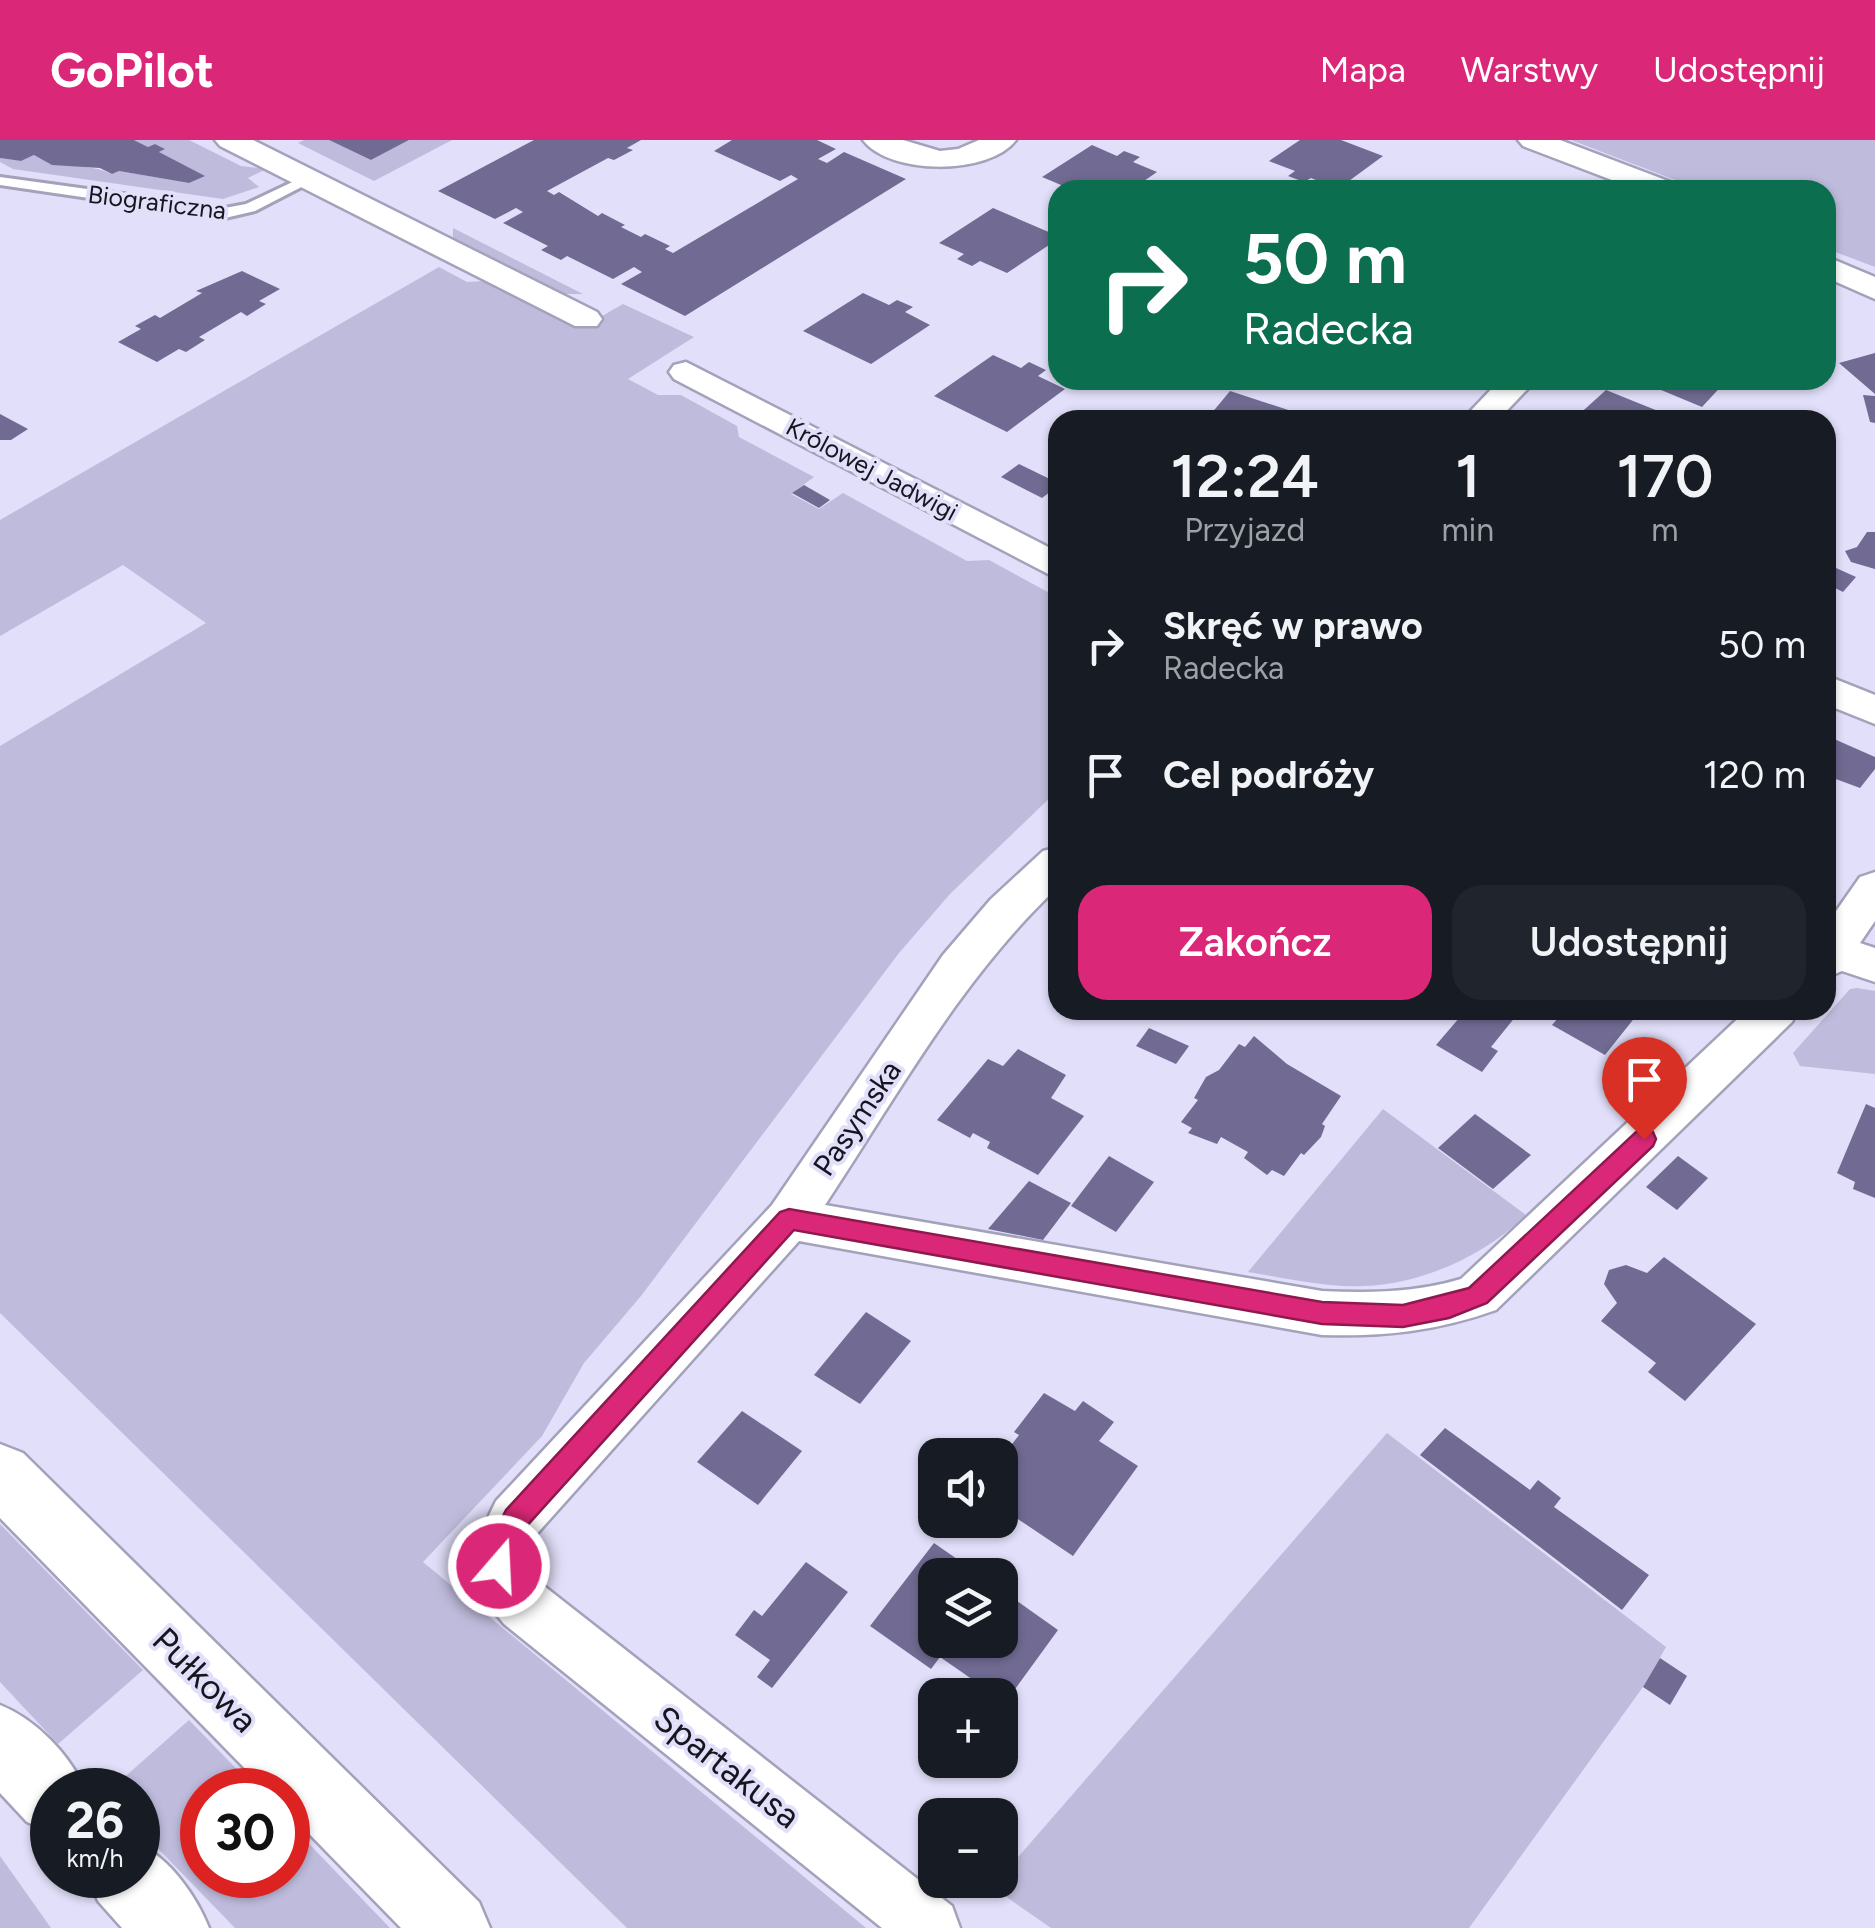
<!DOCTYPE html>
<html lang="pl">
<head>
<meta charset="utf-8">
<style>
	body { margin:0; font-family:Figtree,sans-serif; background:#20242c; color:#f1f3f6; height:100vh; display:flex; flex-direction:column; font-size:38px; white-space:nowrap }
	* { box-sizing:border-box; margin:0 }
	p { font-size:32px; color:#9ea1a6 }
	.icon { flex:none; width:55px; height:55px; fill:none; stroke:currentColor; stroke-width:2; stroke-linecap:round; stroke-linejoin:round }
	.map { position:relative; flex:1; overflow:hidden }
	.sheet { position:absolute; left:1048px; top:270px; width:788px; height:610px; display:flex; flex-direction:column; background:#171b24; border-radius:30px; box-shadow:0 2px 8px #0004 }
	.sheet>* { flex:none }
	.top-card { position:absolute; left:1048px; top:40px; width:788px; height:210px; border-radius:30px; box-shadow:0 2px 8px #0004; background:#0b6e4f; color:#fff; overflow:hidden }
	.buttons { position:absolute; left:918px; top:1298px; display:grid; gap:20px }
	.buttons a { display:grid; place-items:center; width:100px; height:100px; border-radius:20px; background:#171b24; box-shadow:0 2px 8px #0004; font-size:50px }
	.speed { position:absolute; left:30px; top:1628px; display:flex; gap:20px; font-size:50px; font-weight:700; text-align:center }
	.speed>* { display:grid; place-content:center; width:130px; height:130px; border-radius:50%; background:#171b24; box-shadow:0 2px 8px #0004; line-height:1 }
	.speed small { font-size:25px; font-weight:400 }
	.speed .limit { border:15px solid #d22; background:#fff; color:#111 }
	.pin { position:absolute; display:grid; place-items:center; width:85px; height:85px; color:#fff; margin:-102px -42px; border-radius:50% 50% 50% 0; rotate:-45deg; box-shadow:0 0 10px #0007 }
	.pin .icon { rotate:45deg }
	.me { position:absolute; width:110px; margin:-55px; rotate:19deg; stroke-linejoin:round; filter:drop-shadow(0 0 8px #0008) }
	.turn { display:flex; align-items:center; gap:35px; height:210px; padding:0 30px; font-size:45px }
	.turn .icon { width:130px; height:130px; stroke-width:2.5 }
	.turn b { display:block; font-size:70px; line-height:85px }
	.eta { display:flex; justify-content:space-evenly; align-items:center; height:170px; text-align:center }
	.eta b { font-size:60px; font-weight:600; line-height:70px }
	.button { display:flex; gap:20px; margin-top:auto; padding:20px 30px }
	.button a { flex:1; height:115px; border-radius:30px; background:#db2777; color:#fff; font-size:40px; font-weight:600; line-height:115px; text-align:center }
	.button a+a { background:#20242c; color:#f1f3f6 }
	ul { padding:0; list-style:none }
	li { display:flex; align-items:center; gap:30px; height:130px; padding:0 30px }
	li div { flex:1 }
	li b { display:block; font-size:38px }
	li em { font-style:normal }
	header { display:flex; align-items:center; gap:60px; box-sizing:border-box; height:140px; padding:0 50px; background:#db2777; color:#fff }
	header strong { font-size:48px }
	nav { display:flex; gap:55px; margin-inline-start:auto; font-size:35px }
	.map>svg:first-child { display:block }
	.green { fill:#bfbbdc }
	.building { fill:#716b93 }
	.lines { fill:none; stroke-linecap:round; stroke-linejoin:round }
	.lane-casing { stroke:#a4a1ba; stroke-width:6 }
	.street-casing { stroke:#a4a1ba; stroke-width:5 }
	.highway-casing { stroke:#a4a1ba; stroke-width:5 }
	.lane { fill:#fff; fill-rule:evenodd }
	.street { fill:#fff; fill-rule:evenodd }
	.highway { fill:#fff; fill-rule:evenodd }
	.route { fill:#db2777; stroke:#8e194d; stroke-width:2.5 }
	.labels { text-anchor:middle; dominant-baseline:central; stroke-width:8; stroke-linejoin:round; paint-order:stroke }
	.far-street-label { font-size:25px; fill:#16151e; stroke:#e2dffa }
	.street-label { font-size:30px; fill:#16151e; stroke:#e2dffa }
	.near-street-label { font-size:35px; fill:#16151e; stroke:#e2dffa }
</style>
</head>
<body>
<header>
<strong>GoPilot</strong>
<nav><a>Mapa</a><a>Warstwy</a><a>Udostępnij</a></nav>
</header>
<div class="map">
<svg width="1875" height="1788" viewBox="0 0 1875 1788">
	<rect width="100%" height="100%" fill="#e2dffa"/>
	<!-- green -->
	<g class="green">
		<path d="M134,0H189L241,26L266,29L248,38L259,47L223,59L13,29L0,22V18L21,21L34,15C59,29 89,23 112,34L119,31L189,43L203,36L159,12L163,8L155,4L148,7Z"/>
		<path d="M304,0H329L371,20L409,0H452L374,41L298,3Z"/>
		<path d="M1571,0H1875V127L1825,108V50H1701Z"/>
		<path d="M453,88L583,154H562L453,98Z"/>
		<path d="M439,127L467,142L485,141L583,187L623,164L694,197L628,239L658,255H681L737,286L739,297L814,337L791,354L819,369L843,353L967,421L989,420L1057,457V651L950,754L899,813L641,1156L584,1223L542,1296L423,1422L866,1788H627L0,1173V606L206,483L123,425L0,496V380Z"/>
		<path d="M1857,848L1875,851V934L1800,926L1793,913L1850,849Z"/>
		<path d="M1383,969L1526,1075C1486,1115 1422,1144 1365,1146C1326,1148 1286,1138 1248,1132Z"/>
		<path d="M1387,1293L1666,1507L1643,1547L1469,1788H1051L992,1747Z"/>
		<path d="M0,1384L143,1530L58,1604L0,1542Z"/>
		<path d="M189,1580L257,1650H202V1735H288V1682L390,1788H235L138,1688V1650H110Z"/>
		<path d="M0,1716L51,1788H0Z"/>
	</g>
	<!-- building -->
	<g class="building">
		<path d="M0,0H134L148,7L155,4L165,9L159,12L205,36L189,43L119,31L112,34L100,28L52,25L34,15L21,21L0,18Z"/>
		<path d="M329,0H409L371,20Z"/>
		<path d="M534,0H641L627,8L633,10L614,20L608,18L547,51L554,55L559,52L598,76L602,73L625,85L621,87L641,97L645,94L670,106L665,109L673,113L798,39L791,35L780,41L714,11L732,0H817L836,9L818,19L827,23L844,12L906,39L685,176L621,144L642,132L634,127L613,139L567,116L561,120L541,110L548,106L503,83L523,72L516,68L495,79L438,51Z"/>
		<path d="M1300,0H1341L1383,16L1338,49L1311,38L1304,42L1288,36L1295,31L1269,21Z"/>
		<path d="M1092,5L1117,16L1124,11L1140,17L1133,22L1157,32L1131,50H1073L1042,37Z"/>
		<path d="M993,68L1058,96V99L1007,133L980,121L972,126L957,119L964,114L939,103Z"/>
		<path d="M242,131L280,149L259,161L266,164L247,176L241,172L199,197L205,200L186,212L179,209L157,222L118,202L141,189L135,186L155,175L160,178L202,153L196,151Z"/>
		<path d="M863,153L889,165L897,160L913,167L905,172L930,185L871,224L803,191Z"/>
		<path d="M1875,213V254L1839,223Z"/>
		<path d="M993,215L1021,228L1029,222L1046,230L1038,236L1065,249L1007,292L934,256Z"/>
		<path d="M1637,240H1727L1702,267Z"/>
		<path d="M1606,250L1658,271L1650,280H1546L1557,271L1575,278Z"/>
		<path d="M1230,251L1316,279V280H1206Z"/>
		<path d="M1863,255L1875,256V283L1870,282Z"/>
		<path d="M0,274L28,289L11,300H0Z"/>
		<path d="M1019,324L1058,343V346L1042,358L1001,337Z"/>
		<path d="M804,345L830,360L819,368L792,353Z"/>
		<path d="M1867,392H1875V429L1851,422L1845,411L1857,407Z"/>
		<path d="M1825,423L1856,437L1843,452L1825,443Z"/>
		<path d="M1825,595L1875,617V629L1860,648L1825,635Z"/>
		<path d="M1466,870H1506L1516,876L1491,907L1498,911L1482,932L1436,905Z"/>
		<path d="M1565,870H1625L1636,876L1605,915L1552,885Z"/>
		<path d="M1149,888L1189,906L1176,924L1136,906Z"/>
		<path d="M1254,896L1287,924L1341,956L1322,984L1325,986L1321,997L1304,1015L1301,1013L1284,1036L1272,1030L1267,1035L1244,1018L1248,1012L1221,997L1217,1004L1188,993L1192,988L1181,982L1198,960L1194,958L1206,937L1219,930L1239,904L1245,907Z"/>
		<path d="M1018,909L1066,935L1051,958L1084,976L1038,1035L987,1008L990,1002L973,993L970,998L937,980L988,919L1003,926Z"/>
		<path d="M1866,964L1875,968V1058L1853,1049L1855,1042L1837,1033Z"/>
		<path d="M1475,974L1531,1015L1493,1049L1438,1008Z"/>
		<path d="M1109,1016L1154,1042L1116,1092L1071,1066Z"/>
		<path d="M1678,1016L1708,1038L1677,1070L1646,1047Z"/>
		<path d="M1029,1041L1071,1063L1043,1100L988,1089Z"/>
		<path d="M1664,1117L1756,1184L1685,1261L1648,1232L1656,1223L1601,1181L1617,1163L1604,1144L1609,1130L1626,1125L1647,1133Z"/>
		<path d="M866,1172L911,1201L860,1264L814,1235Z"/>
		<path d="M1044,1253L1075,1271L1083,1261L1114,1282L1099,1301L1138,1326L1073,1416L1000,1367V1320L1019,1295L1014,1292Z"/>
		<path d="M742,1271L802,1311L758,1365L697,1322Z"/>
		<path d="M1445,1288L1530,1350L1538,1340L1561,1358L1554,1367L1649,1435L1622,1470L1420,1315Z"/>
		<path d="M934,1403L980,1435H935V1500H1000V1449L1058,1490L1015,1549L1002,1540L990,1545L976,1542L940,1517L931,1529L870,1486Z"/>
		<path d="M806,1422L848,1452L772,1548L757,1537L770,1520L735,1495L754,1470L762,1476Z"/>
		<path d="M1660,1518L1687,1536L1670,1565L1643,1547Z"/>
	</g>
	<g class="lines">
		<!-- lane casing -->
		<g class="lane-casing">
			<path id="lane" d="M0,37L225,68L246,64L303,37L315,40L255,71L225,78L0,45Z"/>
		</g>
		<!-- street casing -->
		<g class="street-casing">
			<g id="street">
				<path d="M215,0H253L597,172L602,179L597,186H575L220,6Z"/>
				<path d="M863,0H903L940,11L958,9L979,0H1016C989,36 889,35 863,0Z"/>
				<path d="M1518,0H1560L1676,44L1680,50H1638L1523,6Z"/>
				<path d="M1825,116L1875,137V159L1825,137Z"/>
				<path d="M686,222L1058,412V439L674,239L669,232L674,225Z"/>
				<path d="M1500,240H1536L1498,280H1462Z"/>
				<path d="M1825,535L1875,555V584L1825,564Z"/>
				<path d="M1058,707V747C962,837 897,956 825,1065L1322,1151C1369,1153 1415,1153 1461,1139L1747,870H1798L1792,882L1496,1170C1437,1191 1384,1197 1322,1195L799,1101L534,1397L527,1425L544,1446L952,1766L960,1788H882L504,1484C465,1437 470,1413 496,1361L772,1065L943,815L991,759L1043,711Z"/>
				<path d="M1875,732V781L1860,803L1875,808V842L1842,831L1825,838V787L1860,737Z"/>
			</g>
		</g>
		<!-- highway casing -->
		<g class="highway-casing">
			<g id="highway">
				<path d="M0,1304L23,1313L479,1762L490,1788H401L288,1672V1650H266L0,1378Z"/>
				<path d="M0,1565C35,1579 70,1614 85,1650H52V1693L27,1682L0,1653Z"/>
				<path d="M138,1704C169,1717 197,1757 209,1788H122L98,1761L87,1735H138Z"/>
			</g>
		</g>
		<!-- lane -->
		<use href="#lane" class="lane"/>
		<!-- street -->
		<use href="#street" class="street"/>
		<!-- highway -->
		<use href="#highway" class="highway"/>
	</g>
	<!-- route -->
	<path class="route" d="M1644,989L1653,992L1656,999L1653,1006L1487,1163L1449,1178L1403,1187L1322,1184L794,1090L525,1388L513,1410L509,1435L499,1439L489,1435C479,1411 495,1391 506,1370L780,1072L789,1069L1322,1162L1403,1165L1469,1148L1636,992Z"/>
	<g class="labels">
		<!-- far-street labels -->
		<g class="far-street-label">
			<text transform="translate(157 62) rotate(7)">Biograficzna</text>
			<text transform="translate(872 329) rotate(28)">Królowej Jadwigi</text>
		</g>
		<!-- street labels -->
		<g class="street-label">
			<text transform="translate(857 978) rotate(-56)">Pasymska</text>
		</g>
		<!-- near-street labels -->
		<g class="near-street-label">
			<text transform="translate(205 1540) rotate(45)">Pułkowa</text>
			<text transform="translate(727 1627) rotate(38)">Spartakusa</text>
		</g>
	</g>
</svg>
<div class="buttons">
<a><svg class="icon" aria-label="sound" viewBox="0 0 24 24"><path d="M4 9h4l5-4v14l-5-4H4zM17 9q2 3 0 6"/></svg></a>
<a><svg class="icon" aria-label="layers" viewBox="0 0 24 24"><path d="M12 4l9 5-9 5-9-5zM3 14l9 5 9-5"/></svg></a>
<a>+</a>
<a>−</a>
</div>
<div class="speed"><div>26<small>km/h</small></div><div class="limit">30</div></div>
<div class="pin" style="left:1644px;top:999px;background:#d93025"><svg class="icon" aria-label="arrive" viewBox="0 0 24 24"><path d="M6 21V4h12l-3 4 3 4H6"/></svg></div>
<svg class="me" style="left:499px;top:1426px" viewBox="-20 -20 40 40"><circle r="17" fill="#db2777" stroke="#fff" stroke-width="3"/><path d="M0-11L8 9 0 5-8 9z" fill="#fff"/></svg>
<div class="top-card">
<div class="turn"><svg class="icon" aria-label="right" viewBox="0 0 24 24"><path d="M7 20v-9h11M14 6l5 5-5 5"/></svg><div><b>50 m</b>Radecka</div></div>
</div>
<section class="sheet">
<div class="eta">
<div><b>12:24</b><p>Przyjazd</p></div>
<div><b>1</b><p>min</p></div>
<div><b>170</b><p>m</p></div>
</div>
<ul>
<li><svg class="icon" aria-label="right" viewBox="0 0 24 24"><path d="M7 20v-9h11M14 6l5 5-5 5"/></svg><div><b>Skręć w prawo</b><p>Radecka</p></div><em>50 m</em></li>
<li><svg class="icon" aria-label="arrive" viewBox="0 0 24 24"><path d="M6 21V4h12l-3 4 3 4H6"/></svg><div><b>Cel podróży</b></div><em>120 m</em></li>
</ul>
<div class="button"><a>Zakończ</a><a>Udostępnij</a></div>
</section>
</div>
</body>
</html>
